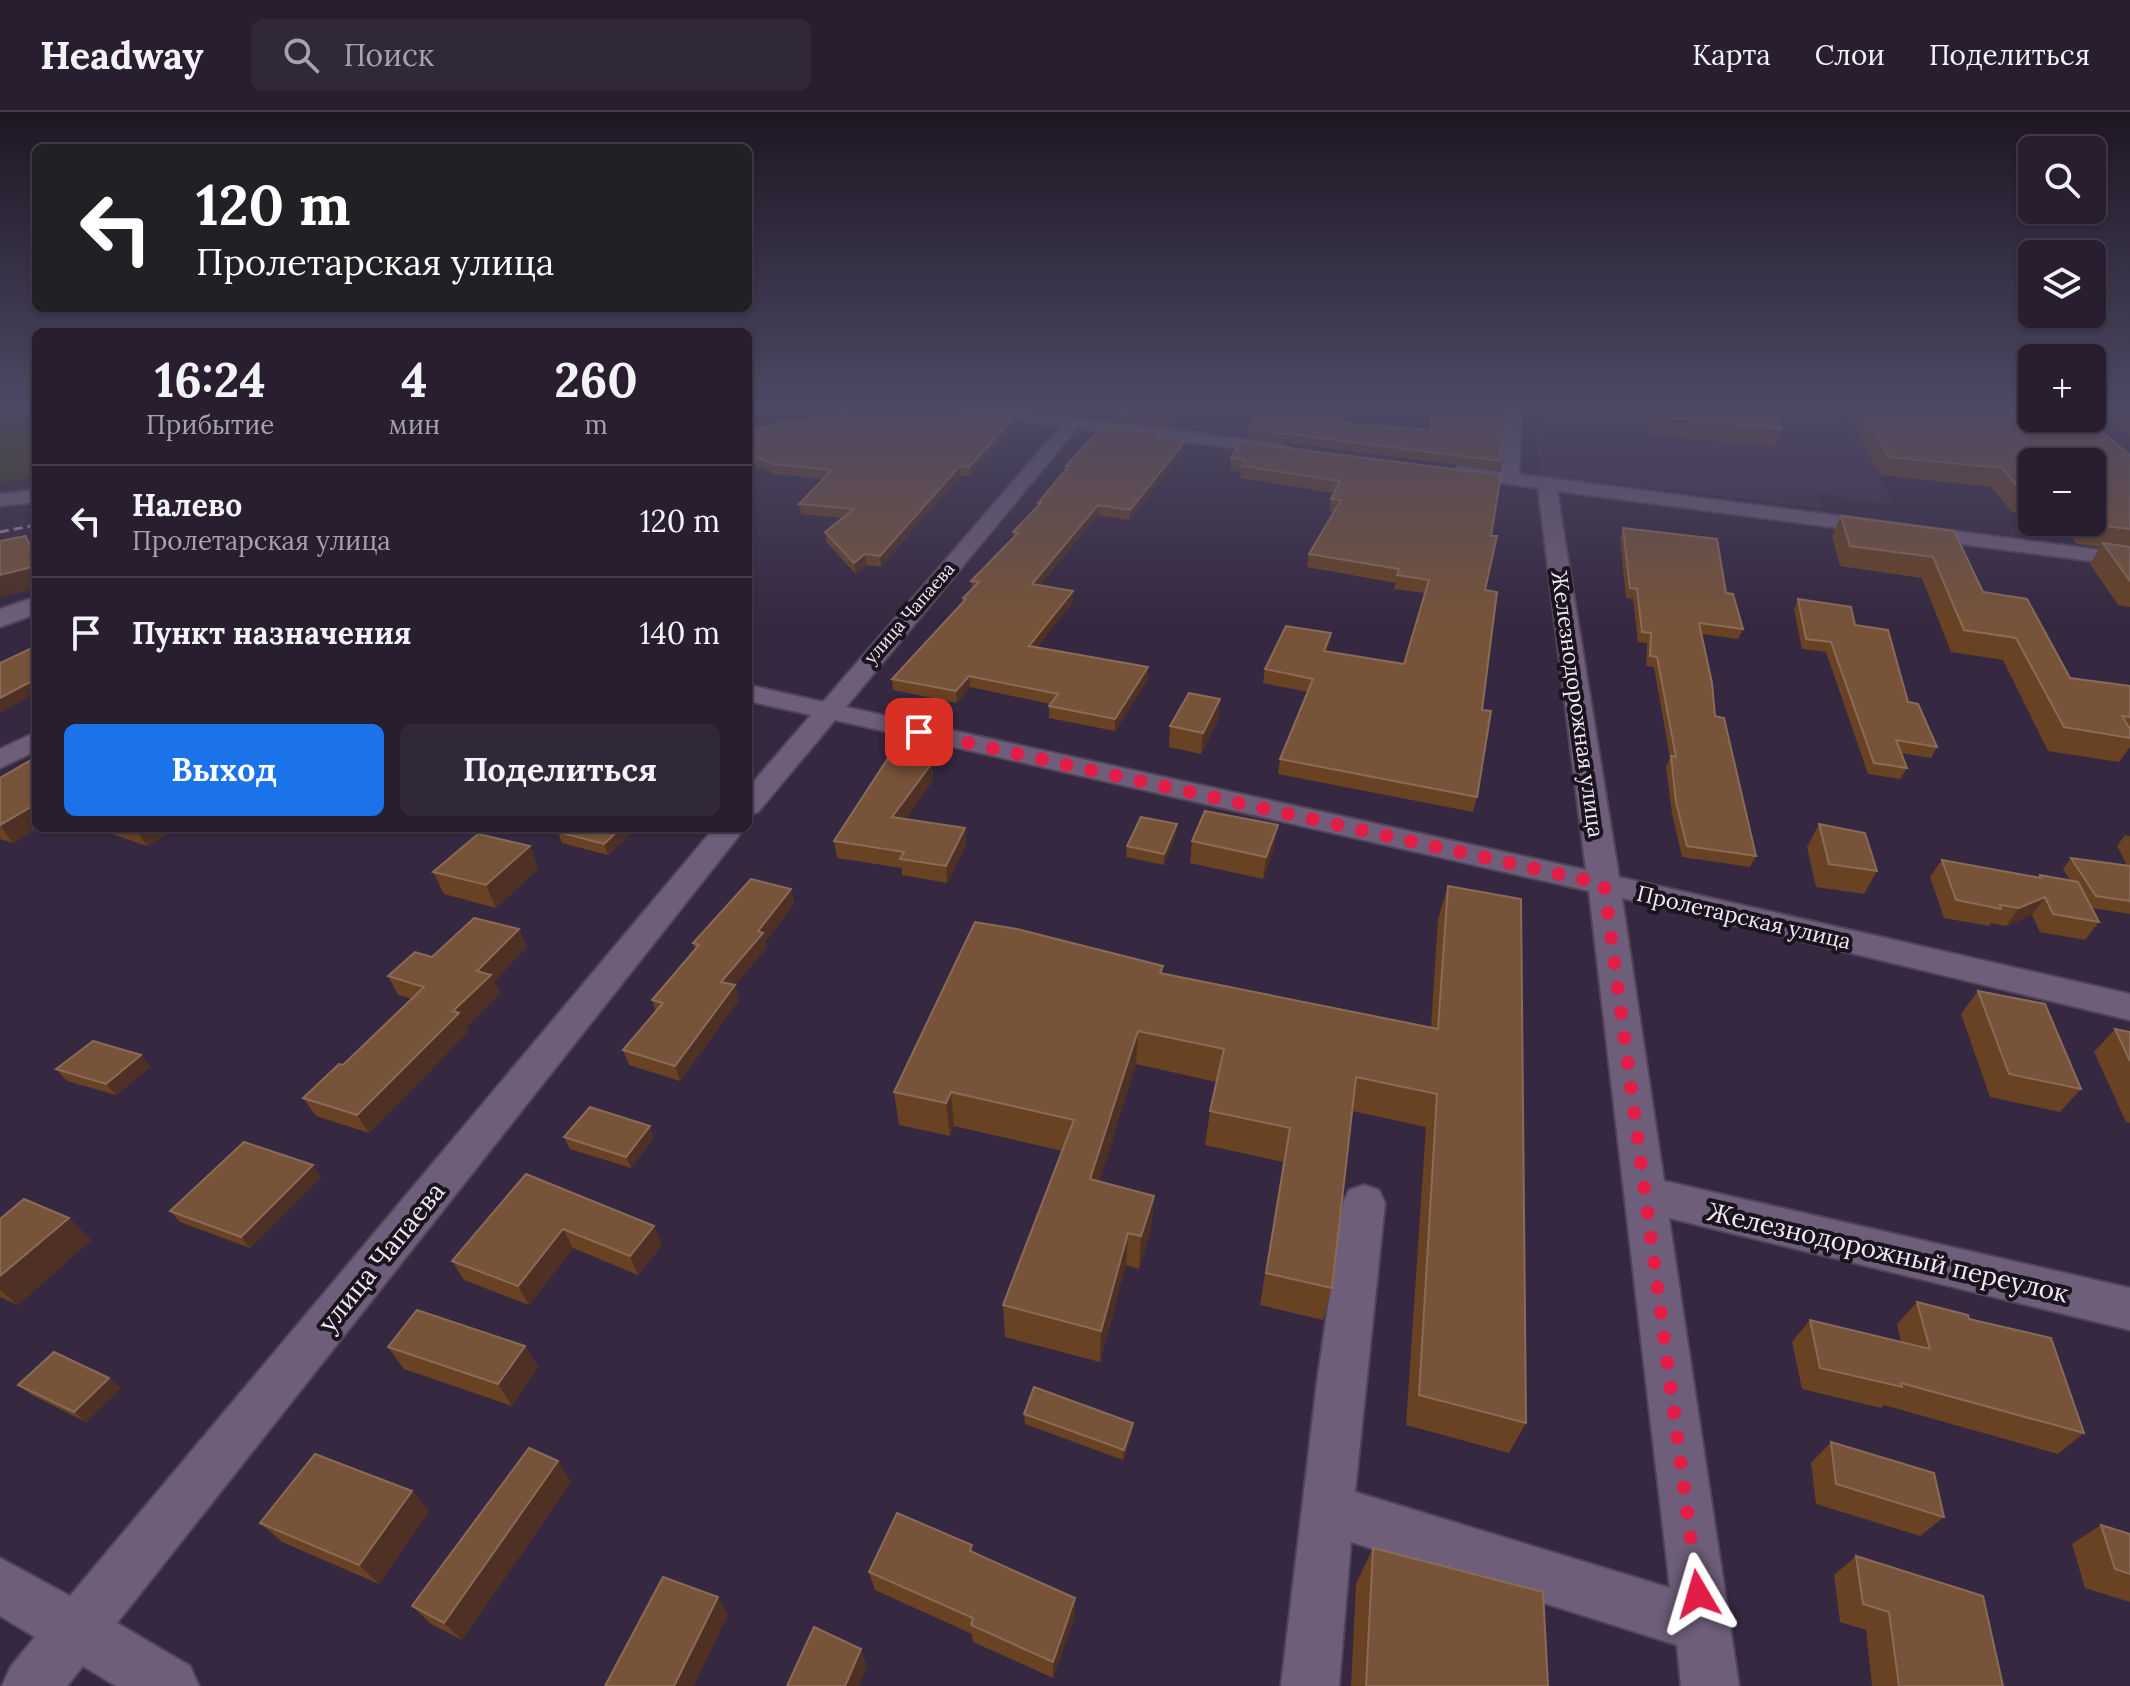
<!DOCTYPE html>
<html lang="ru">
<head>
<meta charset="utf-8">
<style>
	body { margin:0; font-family:Lora,serif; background:#302738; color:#f1f3f6; height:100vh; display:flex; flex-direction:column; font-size:30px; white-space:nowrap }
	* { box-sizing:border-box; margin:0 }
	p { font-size:26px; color:#a5a2ab }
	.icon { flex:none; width:44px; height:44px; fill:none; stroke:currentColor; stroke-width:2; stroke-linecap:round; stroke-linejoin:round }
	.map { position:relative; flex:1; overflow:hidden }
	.details { position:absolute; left:32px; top:216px; width:720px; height:504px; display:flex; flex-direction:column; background:#281e30; border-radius:12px; box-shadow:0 2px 6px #0004,0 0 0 2px #443c4c }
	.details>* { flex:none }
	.banner { position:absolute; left:32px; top:32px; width:720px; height:168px; border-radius:12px; box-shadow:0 2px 6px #0004,0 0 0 2px #443c4c; background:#202124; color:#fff; overflow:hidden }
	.buttons { position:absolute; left:2018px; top:24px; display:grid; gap:16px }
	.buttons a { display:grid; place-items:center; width:88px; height:88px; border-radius:12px; background:#281e30; box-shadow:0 2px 6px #0004,0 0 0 2px #443c4c; font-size:40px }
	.pin { position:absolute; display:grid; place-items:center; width:68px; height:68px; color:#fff; margin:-34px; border-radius:16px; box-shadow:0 4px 12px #0006 }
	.me { position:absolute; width:88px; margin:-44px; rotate:353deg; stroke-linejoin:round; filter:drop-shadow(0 0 6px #0008) }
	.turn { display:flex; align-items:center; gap:28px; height:168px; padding:0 32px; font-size:36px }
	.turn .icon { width:104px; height:104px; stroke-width:2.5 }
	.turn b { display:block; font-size:56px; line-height:68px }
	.eta { display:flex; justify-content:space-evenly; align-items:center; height:136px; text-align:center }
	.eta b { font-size:48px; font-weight:800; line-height:56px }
	.action { display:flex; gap:16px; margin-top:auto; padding:16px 32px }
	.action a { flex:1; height:92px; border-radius:12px; background:#1a73e8; color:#fff; font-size:32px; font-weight:800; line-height:92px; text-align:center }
	.action a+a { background:#302738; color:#f1f3f6 }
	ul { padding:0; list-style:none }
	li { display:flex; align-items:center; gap:24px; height:112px; padding:0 32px; border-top:2px solid #443c4c }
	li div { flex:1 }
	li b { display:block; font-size:30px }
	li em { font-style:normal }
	header { display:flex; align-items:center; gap:48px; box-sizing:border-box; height:112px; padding:0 40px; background:#281e30; border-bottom:2px solid #443c4c }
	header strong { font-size:38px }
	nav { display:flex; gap:44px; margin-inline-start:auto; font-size:28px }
	.search { width:560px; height:72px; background:#302738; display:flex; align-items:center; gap:20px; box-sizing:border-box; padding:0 28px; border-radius:12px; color:#a5a2ab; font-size:30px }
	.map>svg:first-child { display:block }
	.built { fill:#41304d }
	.green { fill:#404113 }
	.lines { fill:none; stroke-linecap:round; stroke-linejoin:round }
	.minor-casing { stroke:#504458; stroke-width:4 }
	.tertiary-casing { stroke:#504458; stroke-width:4 }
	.minor { fill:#6e5e79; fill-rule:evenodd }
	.tertiary { fill:#6e5e79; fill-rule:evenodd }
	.rail { stroke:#92879b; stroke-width:3; stroke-dasharray:9 5; stroke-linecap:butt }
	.wall { fill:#684222 }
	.shaded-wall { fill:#4e3024 }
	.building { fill:#775339; stroke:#8a6b57; stroke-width:2 }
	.route { stroke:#e11d48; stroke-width:14; stroke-dasharray:0 25.2 }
	.labels { text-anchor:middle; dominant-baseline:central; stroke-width:8; stroke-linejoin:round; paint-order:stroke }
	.far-street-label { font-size:18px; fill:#f0e8f7; stroke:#1a141f }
	.street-label { font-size:22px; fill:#f0e8f7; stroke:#1a141f }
	.near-street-label { font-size:26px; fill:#f0e8f7; stroke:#1a141f }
</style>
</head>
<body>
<header>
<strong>Headway</strong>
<div class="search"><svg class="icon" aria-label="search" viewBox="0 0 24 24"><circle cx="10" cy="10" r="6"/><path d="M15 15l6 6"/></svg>Поиск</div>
<nav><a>Карта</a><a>Слои</a><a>Поделиться</a></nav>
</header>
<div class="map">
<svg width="2130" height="1574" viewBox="0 0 2130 1574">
	<rect width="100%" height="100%" fill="#362840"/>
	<!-- built -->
	<path class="built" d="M1537,291H1827L1836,308L1844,309L1855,328L1917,334L1936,363L1875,357L1895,394L1816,381L1822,396L1538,363Z"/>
	<!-- green -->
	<path class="green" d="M0,291H36V364L0,371Z"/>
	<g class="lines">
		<!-- minor casing -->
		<g class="minor-casing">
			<g id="minor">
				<path d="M908,291H957L1282,332L1291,337L1282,342L1077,316L846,595L1586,758L1538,376L1459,366L1450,360L1459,354L1501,360L1506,291H1522L1519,362L2130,442V454L1557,379L1619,765L2130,882V908L1622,786L1664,1069L2130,1176V1218L1669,1106L1739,1574H1681L1677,1533L1351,1430L1339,1574H1281L1317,1270L1343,1091L1349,1078L1364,1073L1379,1078L1385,1091L1355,1380L1670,1476L1589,779L835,608L758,700L748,703V676L811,603L748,589V573L823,590L1061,314L916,296Z"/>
				<path d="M36,378V390L0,394V382Z"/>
				<path d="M36,620V639L0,656V637Z"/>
				<path d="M714,716H745L117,1511L190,1554L199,1574H116L83,1554L67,1574H2L11,1554L35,1525L0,1504V1446L70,1484Z"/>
			</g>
		</g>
		<!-- tertiary casing -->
		<g class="tertiary-casing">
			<path id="tertiary" d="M36,485V502L0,515V497Z"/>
		</g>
		<!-- minor -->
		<use href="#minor" class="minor"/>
		<!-- tertiary -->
		<use href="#tertiary" class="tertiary"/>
		<!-- rail -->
		<path class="rail" d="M0,420L36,413"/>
	</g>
	<!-- wall -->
	<g class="wall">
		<path d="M1112,291H1196L1174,316L1117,309V303L1112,302Z"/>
		<path d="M1259,291H1347L1342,311L1430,318L1432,291H1496L1494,299L1500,349L1498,358L1248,326L1249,317L1259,300Z"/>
		<path d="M1646,291H2032V306H2092V291H2130V324L2112,308L2101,318L2130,343V495L2118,493L2090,452L2100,435L2077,432L2062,410H2092V350H2032V402L2012,400L1991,375L1880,363L1849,307L1776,300L1782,317L1775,335L1650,322Z"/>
		<path d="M1012,308V317L970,365L960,364L881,455L866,453L856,462L827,431L825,420L842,406L801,402L799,392L823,367L774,362L748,350V318Z"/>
		<path d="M1161,322L1160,326L1185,339L1129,408L1098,403L1040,473L1073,479V490L1037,535L1148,555V567L1115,619L1049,606V594L1050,592L970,575L957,591L893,578L892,567L963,490V486L972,477L971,469L1013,426V420L1038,395V391L1066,358V354Z"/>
		<path d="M1241,330L1491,424L1485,478L1482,598L1477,685L1473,700L1278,662L1280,647L1308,580L1263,571L1265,557L1331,521L1327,539L1404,552L1425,481L1394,477L1396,471L1307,455L1309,442L1334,400L1329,399L1331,387L1334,381L1240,366L1241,360L1230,358L1231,346Z"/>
		<path d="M1841,404L1954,419L1983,480L2070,566L2130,574V635L2119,650L2048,639L2003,548L1951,540L1922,466L1840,454L1832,424Z"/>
		<path d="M1623,416L1726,481L1743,517L1738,527L1702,522L1715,604L1756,744L1750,755L1682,745L1672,701L1666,655L1670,646L1654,555L1646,554L1647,531L1638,530L1633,487L1626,486L1620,425Z"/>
		<path d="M1798,487L1855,513L1937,635L1931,646L1901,641L1907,656L1900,667L1868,662L1826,540L1802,537L1794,497Z"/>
		<path d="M1220,587L1218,608L1201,642L1169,635L1170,614Z"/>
		<path d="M932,651L933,668L905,707L965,716L966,733L947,771L902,763V756L837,746L834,729Z"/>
		<path d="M0,666L36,716H38L13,731L0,727Z"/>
		<path d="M1819,712L1877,759L1864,782L1816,775L1807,735Z"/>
		<path d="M94,716H177L147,734Z"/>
		<path d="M562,716H637L608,743L562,731L558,720Z"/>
		<path d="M1176,723L1164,753L1126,745L1127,734Z"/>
		<path d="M2125,723L2130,724V802L2092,796L2099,810L2085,828L2040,820L2032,803L2006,814L1991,811L1989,814L1944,806L1930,765L1942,748L2038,765L2040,763L2070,768L2063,757L2071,746L2127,753L2117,734Z"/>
		<path d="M1192,729L1274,736L1263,767L1190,751Z"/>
		<path d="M530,734L538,757L496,796L444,782L433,760Z"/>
		<path d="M1448,774L1526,1311L1509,1341L1406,1313L1426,1015L1352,999L1332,1176L1323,1208L1260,1193L1283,1050L1205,1033L1210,999L1216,970L1136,952L1099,1070L1154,1084L1151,1117L1139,1157L1126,1153L1100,1250L1005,1225L1003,1193L1062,1039L954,1014L950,1024L899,1013L894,980L1163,854L1162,861L1431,915L1438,807Z"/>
		<path d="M791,777L794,792L765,830L766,836L735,873L739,888L680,969L629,953L623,938L656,899L652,888L695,838L693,831Z"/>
		<path d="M519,817L527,835L494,869L500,881L466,915L468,920L369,1021L316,1004L303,986L343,953L412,887L398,883L388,864L432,845Z"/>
		<path d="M1978,879L2081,977L2060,1000L1990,985L1961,902Z"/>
		<path d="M2115,917L2130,920V1011L2126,1010L2094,940Z"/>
		<path d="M141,943L150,955L116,983L67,969L56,957Z"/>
		<path d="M564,1025H654L631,1056L570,1037Z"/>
		<path d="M526,1062L654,1114L662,1133L638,1163L573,1136L529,1193L464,1168L452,1149Z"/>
		<path d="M321,1065L250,1136L180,1110L170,1099Z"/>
		<path d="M0,1107L91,1128L18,1193L0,1185Z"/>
		<path d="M1917,1190L1969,1207L2084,1321L2058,1342L1884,1293L1881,1296L1802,1277L1792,1230L1810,1208L1901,1230L1897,1212Z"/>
		<path d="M525,1234L538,1255L512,1294L404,1257L388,1235Z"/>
		<path d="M18,1273L121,1276L86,1310L32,1283Z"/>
		<path d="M1024,1302L1132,1321L1123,1348L1025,1312Z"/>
		<path d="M1831,1330L1944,1405L1920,1424L1816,1392L1811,1351Z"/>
		<path d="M558,1349L571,1370L462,1528L431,1512L412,1494Z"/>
		<path d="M412,1379L429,1399L379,1472L282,1430L260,1411Z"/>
		<path d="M2101,1413L2130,1422V1490L2085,1476L2072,1432Z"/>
		<path d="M1373,1436L1548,1574H1351L1356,1472Z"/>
		<path d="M973,1440L1075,1504L1053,1566L973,1530L972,1522L875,1478L869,1460Z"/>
		<path d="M1856,1444L2003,1574H1872L1866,1518L1840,1510L1834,1463Z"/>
	</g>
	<!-- shaded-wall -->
	<g class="shaded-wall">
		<path d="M796,291H833V293L748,311V301Z"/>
		<path d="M1187,291H1196L1174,316V305Z"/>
		<path d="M2121,291L2112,308L2099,320L2109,302Z"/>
		<path d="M1012,308V317L970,365L969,355Z"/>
		<path d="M1185,329V339L1129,408L1130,398Z"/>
		<path d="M960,354V364L881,455L880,444Z"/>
		<path d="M1098,393V403L1032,482V472Z"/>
		<path d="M26,424L36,441V450Z"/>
		<path d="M865,442L866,453L856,462L854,451Z"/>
		<path d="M36,454V476L0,485V463Z"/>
		<path d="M1073,479V490L1029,545V534Z"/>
		<path d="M1331,521L1329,535L1321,553L1324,539Z"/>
		<path d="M1148,555V567L1115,619V607Z"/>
		<path d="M969,564L970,575L957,591L956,579Z"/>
		<path d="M36,567V581L0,601V586Z"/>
		<path d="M1220,587L1218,608L1201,642L1203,621Z"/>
		<path d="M932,651L933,668L894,722L892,705Z"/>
		<path d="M36,692V716H38L13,731L0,713Z"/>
		<path d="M1177,712L1176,723L1164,753V742Z"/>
		<path d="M1278,713L1274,736L1263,767L1266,745Z"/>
		<path d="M137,716H177L147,734L135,717Z"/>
		<path d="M621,716H637L608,743L604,732Z"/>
		<path d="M965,716L966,733L947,771L946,754Z"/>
		<path d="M530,734L538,757L496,796L486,773Z"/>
		<path d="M791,777L794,792L765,830L766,836L735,873L739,888L680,969L675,954L721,870L758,819Z"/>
		<path d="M2045,785L2032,803L2006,814L2019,796Z"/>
		<path d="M519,817L527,835L494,869L500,881L466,915L468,920L369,1021L357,1003L453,899L477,859Z"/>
		<path d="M1138,919L1136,952L1090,1100V1067Z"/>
		<path d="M141,943L150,955L116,983L106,972Z"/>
		<path d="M951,980L954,1014L950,1024L946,991Z"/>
		<path d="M650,1014L654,1025L631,1056L626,1045Z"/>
		<path d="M313,1053L321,1065L250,1136L241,1125Z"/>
		<path d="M1154,1084L1151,1117L1139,1157L1141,1124Z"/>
		<path d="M69,1106L91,1128L18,1193L0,1178V1164Z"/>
		<path d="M654,1114L662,1133L638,1163L630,1144Z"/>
		<path d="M563,1117L573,1136L529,1193L518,1174Z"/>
		<path d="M1128,1121L1126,1153L1100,1250L1101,1219Z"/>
		<path d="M525,1234L538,1255L512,1294L498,1272Z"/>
		<path d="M109,1266L121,1276L86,1310L74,1300Z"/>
		<path d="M1133,1311L1132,1321L1123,1348L1124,1338Z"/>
		<path d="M558,1349L571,1370L462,1528L444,1511Z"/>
		<path d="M412,1379L429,1399L379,1472L359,1453Z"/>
		<path d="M718,1485L728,1503L694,1574H674Z"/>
		<path d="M1075,1486V1504L1053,1566V1550Z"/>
		<path d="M861,1537L867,1554L859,1574H845Z"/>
	</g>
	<!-- building -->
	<g class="building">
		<path d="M748,291H796L748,301Z"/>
		<path d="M884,291L1012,308L969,355L960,354L880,444L865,442L854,451L825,420L854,397L799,392L832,358L772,352L748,341V318Z"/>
		<path d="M1112,291H1187L1174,305L1117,298L1123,292Z"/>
		<path d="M1260,291H1346L1342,311L1431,318L1433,291H1496L1494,299L1504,300L1500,349L1249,317L1260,298Z"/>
		<path d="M1654,291H1772L1782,317L1656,304Z"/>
		<path d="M1858,291H2032V306H2086L2130,343V417L2089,412L2088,410H2092V350H2032V382L2023,381L2002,356L1889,345Z"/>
		<path d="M2094,291H2121L2109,302Z"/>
		<path d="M2123,291H2130V297Z"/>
		<path d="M1102,314L1161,322L1157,326L1185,329L1130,398L1098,393L1032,472L1073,479L1029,534L1148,555L1115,607L1049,594L1058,582L969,564L956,579L892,567L966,487L963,486L979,470L971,469L1018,421L1013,420L1041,391H1038L1069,354H1066Z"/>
		<path d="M1241,330L1501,363L1491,424H1497L1485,478L1497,480L1482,598L1491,599L1477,685L1280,647L1313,567L1265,557L1286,514L1331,521L1324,539L1404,552L1429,468L1397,463L1399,457L1309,442L1341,388L1331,387L1340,369L1242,354L1246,348L1231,346Z"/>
		<path d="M1841,404L1954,419L1983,480L2027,487L2070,566L2130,574V605L2122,604L2130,617V626L2064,615L2016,526L1964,518L1933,445L1850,434Z"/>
		<path d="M1623,416L1717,427L1726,481L1733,482L1743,517L1699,511L1712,571L1715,604L1724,606L1756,744L1687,734L1676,690L1671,644L1676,645L1657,545L1650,544L1651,521L1642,520L1637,477L1630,476Z"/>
		<path d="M26,424L36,450V454L0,463V429Z"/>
		<path d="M2103,431L2130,435V469Z"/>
		<path d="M1798,487L1851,495L1855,513L1888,518L1908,590L1918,592L1937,635L1896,628L1907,656L1874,651L1831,530L1806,527Z"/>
		<path d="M36,534V567L0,586V551Z"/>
		<path d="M1189,581L1220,587L1203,621L1170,614Z"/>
		<path d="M890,643L932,651L892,705L965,716L946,754L900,747L904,740L834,729Z"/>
		<path d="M31,648L36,650V692L0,713V666Z"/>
		<path d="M1205,699L1278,713L1266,745L1192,729Z"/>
		<path d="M1141,705L1177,712L1164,742L1127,734Z"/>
		<path d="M1819,712L1865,721L1877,759L1829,752Z"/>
		<path d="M562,716H621L604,732L558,720Z"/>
		<path d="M478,722L530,734L486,773L433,760Z"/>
		<path d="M2071,746L2130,754V789L2096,784Z"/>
		<path d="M1942,748L2041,766L2040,763L2078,770L2099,810L2053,802L2045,785L2019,796L2000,793L2001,797L1956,788Z"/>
		<path d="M751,767L791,777L758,819L763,821L721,870L735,873L675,954L623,938L663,891L652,888L699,833L693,831Z"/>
		<path d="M1448,774L1521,787L1526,1311L1419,1283L1437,982L1356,965L1332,1176L1266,1161L1290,1016L1210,999L1224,937L1138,919L1090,1067L1154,1084L1141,1124L1128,1121L1101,1219L1003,1193L1074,1008L951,980L946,991L894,980L975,810L1017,817L1163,854L1160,861L1438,917Z"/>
		<path d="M474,806L519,817L477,859L491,863L453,899L459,901L357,1003L303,986L339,952L343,953L424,875L388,864L415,840L432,845Z"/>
		<path d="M1978,879L2045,892L2081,977L2009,962Z"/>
		<path d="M2115,917L2130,920V949Z"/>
		<path d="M93,929L141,943L106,972L56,957Z"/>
		<path d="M590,995L650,1014L626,1045L564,1025Z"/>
		<path d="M244,1030L313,1053L241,1125L170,1099Z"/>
		<path d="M526,1062L654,1114L630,1144L563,1117L518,1174L452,1149Z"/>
		<path d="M24,1087L69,1106L0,1164V1107Z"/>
		<path d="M1917,1190L1968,1203L1969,1207L2051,1226L2084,1321L1901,1271L1902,1275L1820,1256L1810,1208L1930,1237Z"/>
		<path d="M417,1198L525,1234L498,1272L388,1235Z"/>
		<path d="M54,1240L109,1266L74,1300L18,1273Z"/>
		<path d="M1034,1275L1133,1311L1124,1338L1024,1302Z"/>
		<path d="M1831,1330L1934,1361L1944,1405L1836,1372Z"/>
		<path d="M529,1336L558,1349L444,1511L412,1494Z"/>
		<path d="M315,1342L412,1379L359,1453L260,1411Z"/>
		<path d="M897,1401L972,1433L970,1439L1075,1486L1053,1550L971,1513L973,1506L869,1460Z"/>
		<path d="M2101,1413L2130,1422V1462L2115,1457Z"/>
		<path d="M1373,1436L1543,1480L1548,1574H1366Z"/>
		<path d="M1856,1444L1983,1484L2003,1574H1899L1889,1500L1863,1492Z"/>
		<path d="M663,1465L718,1485L674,1574H605Z"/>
		<path d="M814,1515L861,1537L845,1574H787Z"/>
	</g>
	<!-- sky -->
	<linearGradient id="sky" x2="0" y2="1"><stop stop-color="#1e1623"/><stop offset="0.57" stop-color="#4c4864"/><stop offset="1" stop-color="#4c4864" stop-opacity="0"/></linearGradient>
	<rect width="2130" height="512" fill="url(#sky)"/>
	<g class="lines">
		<!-- route -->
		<path class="route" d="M919,620L1604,772L1698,1482"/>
	</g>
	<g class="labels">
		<!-- far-street labels -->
		<g class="far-street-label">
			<text transform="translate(909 501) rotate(-49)">улица Чапаева</text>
		</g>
		<!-- street labels -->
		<g class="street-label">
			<text transform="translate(1578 592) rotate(82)">Железнодорожная улица</text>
			<text transform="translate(1744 805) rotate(13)">Пролетарская улица</text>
		</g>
		<!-- near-street labels -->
		<g class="near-street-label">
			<text transform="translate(1888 1140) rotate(13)">Железнодорожный переулок</text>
			<text transform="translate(381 1145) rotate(-51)">улица Чапаева</text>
		</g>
	</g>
</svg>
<div class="buttons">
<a><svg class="icon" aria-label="search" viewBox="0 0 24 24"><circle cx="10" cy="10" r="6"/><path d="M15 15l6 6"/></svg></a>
<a><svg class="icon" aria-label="layers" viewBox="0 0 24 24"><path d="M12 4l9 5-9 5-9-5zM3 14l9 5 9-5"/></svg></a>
<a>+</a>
<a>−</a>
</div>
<div class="pin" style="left:919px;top:620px;background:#d93025"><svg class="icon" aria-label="arrive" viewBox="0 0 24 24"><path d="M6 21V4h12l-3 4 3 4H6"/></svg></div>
<svg class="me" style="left:1698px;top:1482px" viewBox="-20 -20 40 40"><path d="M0-17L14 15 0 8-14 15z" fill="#e11d48" stroke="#fff" stroke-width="4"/></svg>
<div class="banner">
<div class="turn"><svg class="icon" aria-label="left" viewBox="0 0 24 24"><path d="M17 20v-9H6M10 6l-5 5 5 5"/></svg><div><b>120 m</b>Пролетарская улица</div></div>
</div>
<section class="details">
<div class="eta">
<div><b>16:24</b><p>Прибытие</p></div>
<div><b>4</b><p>мин</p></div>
<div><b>260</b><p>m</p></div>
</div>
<ul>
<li><svg class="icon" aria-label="left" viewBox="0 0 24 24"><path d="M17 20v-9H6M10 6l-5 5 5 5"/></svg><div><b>Налево</b><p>Пролетарская улица</p></div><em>120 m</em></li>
<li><svg class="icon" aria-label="arrive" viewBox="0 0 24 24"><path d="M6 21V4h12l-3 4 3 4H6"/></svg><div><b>Пункт назначения</b></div><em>140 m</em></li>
</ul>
<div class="action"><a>Выход</a><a>Поделиться</a></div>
</section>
</div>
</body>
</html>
